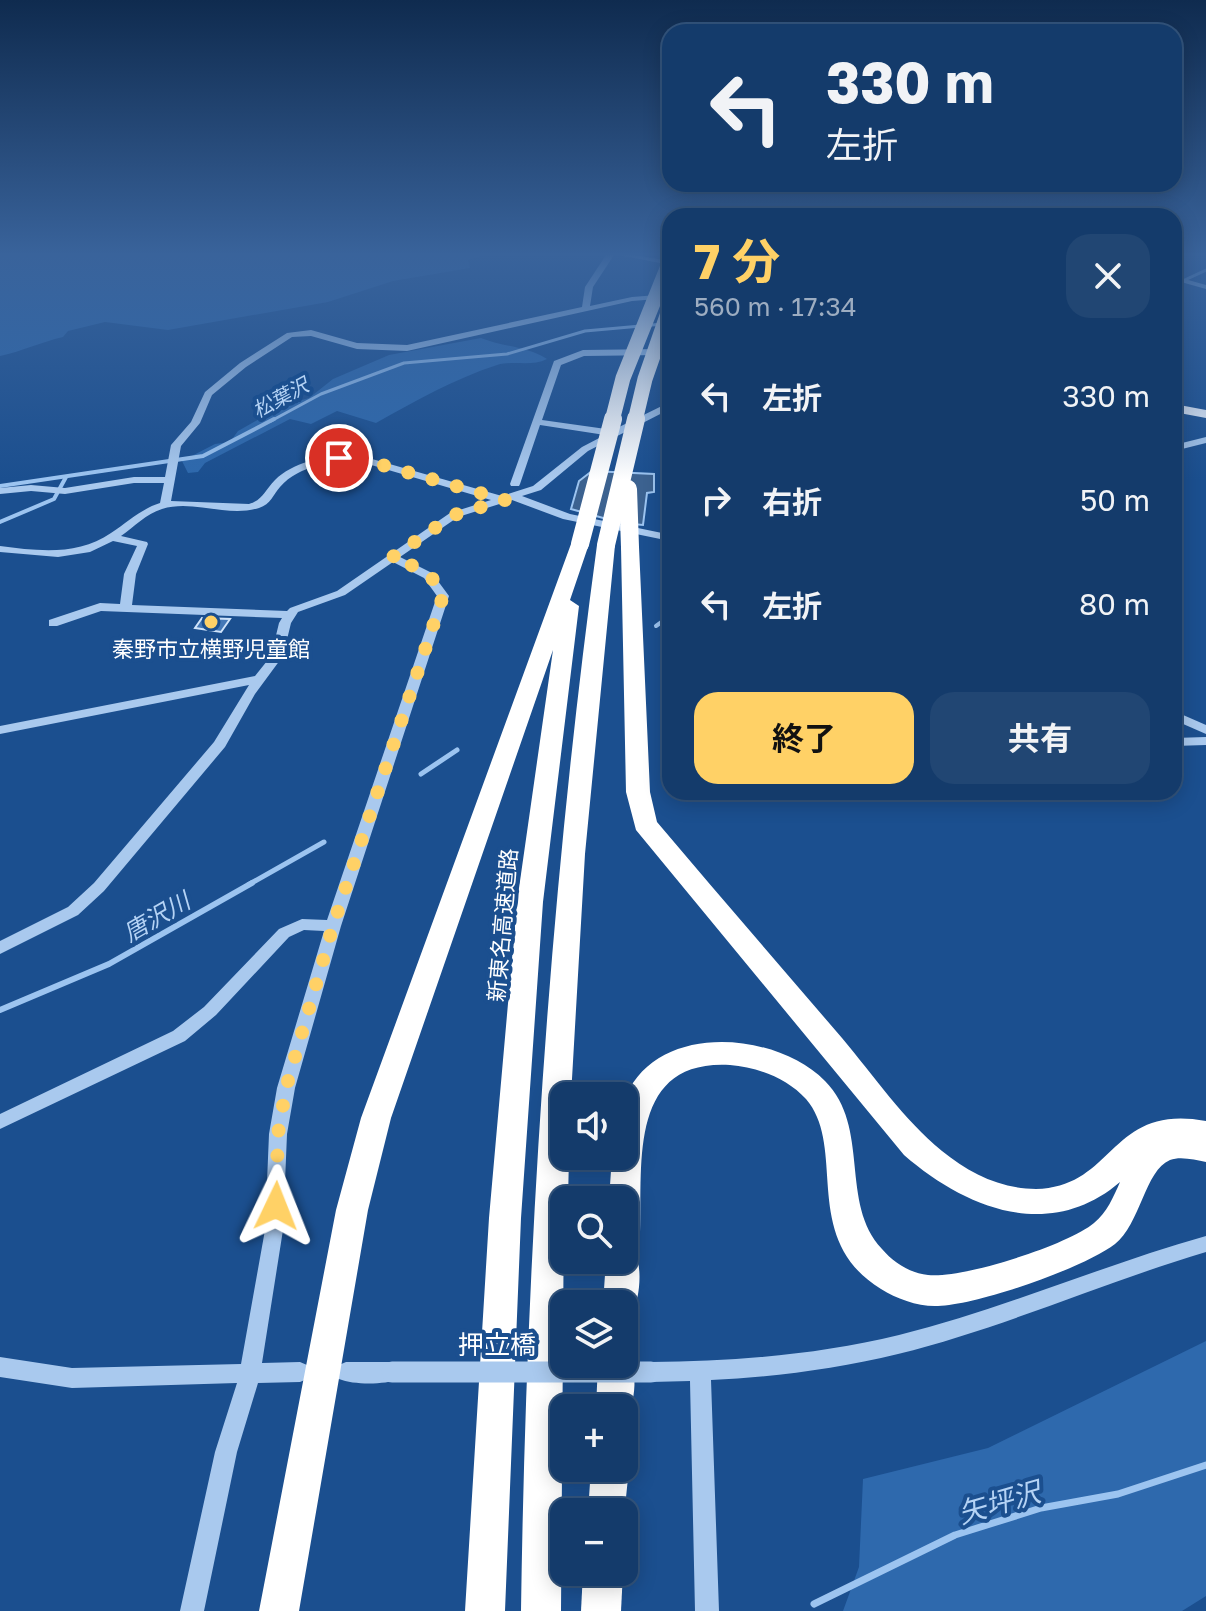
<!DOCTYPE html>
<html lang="ja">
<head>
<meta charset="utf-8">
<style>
	body { margin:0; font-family:"Golos Text","Noto Sans JP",sans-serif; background:#214673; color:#f1f3f6; height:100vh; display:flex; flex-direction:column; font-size:30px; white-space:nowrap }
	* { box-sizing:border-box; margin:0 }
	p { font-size:26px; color:#9dadc1 }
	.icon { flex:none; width:44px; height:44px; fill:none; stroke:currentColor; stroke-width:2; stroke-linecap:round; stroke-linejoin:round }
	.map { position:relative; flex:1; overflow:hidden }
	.sheet { position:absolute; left:662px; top:208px; width:520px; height:592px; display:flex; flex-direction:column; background:#143b6b; border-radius:24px; box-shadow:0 4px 20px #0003,0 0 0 2px #33557e }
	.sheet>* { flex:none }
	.banner { position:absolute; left:662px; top:24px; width:520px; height:168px; border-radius:24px; box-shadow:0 4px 20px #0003,0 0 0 2px #33557e; background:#143b6b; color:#f1f3f6; overflow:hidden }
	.tools { position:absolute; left:550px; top:1082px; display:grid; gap:16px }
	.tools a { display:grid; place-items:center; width:88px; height:88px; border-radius:16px; background:#143b6b; box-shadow:0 4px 20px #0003,0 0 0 2px #33557e; font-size:40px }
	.pin { position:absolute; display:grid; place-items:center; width:68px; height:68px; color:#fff; margin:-34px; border:4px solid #fff; border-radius:50%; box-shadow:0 2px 8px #0007 }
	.me { position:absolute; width:88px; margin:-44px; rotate:2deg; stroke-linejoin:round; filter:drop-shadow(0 0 6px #0008) }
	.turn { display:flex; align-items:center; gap:28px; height:168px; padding:0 32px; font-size:36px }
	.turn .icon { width:104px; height:104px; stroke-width:2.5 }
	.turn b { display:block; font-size:56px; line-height:68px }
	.round { display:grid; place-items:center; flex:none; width:84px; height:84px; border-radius:24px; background:#214673 }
	.summary { display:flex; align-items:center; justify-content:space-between; height:136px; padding:0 32px }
	h1 { font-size:48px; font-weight:700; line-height:60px; color:#ffd166 }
	.action { display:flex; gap:16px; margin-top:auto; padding:16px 32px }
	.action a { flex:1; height:92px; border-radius:24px; background:#ffd166; color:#111; font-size:32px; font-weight:700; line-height:92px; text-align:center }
	.action a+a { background:#214673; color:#f1f3f6 }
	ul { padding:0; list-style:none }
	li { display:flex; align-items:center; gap:24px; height:104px; padding:0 32px }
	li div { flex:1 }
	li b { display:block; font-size:30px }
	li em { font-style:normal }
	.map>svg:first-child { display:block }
	.green { fill:#2e69ad }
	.water { fill:#3c6290; stroke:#9cc4f0; stroke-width:2 }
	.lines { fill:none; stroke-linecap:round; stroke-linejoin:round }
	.stream-far4 { stroke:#9cc4f0; stroke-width:3 }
	.stream-far3 { stroke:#9cc4f0; stroke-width:4 }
	.stream-far2 { stroke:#9cc4f0; stroke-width:5 }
	.stream-far1 { stroke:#9cc4f0; stroke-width:6 }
	.stream { stroke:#9cc4f0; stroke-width:7 }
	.building { fill:#4478b7; stroke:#cfe3fa; stroke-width:2 }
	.minor { fill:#a9c9ee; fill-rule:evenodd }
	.major { fill:#f0f6ff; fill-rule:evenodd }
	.highway { fill:#fff; fill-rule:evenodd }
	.minor-bridge { stroke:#a9c9ee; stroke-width:21 }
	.highway-bridge-far1 { stroke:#fff; stroke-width:15 }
	.highway-bridge { stroke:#fff; stroke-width:18 }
	.route { stroke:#ffd166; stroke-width:14; stroke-dasharray:0 25.2 }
	.poi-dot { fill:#ffd166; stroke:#1b4f8f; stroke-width:3 }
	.labels { text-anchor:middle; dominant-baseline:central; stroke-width:8; stroke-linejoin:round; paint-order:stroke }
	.far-water-label { font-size:20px; font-style:italic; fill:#b5d3f5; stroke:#1b4f8f }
	.poi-label { font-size:22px; fill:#fff; stroke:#1b4f8f }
	.street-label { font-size:22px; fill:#fff; stroke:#1b4f8f }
	.water-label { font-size:24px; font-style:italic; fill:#b5d3f5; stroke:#1b4f8f }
	.near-street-label { font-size:26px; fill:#fff; stroke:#1b4f8f }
	.near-water-label { font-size:28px; font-style:italic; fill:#b5d3f5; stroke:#1b4f8f }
</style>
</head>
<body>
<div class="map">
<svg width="1206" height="1611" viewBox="0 0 1206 1611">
	<rect width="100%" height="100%" fill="#1b4f8f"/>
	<!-- green -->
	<g class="green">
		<path d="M0,255H485L468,260L470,268L393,281L328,302L168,330L105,322L68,331L63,337C41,342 23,351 0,356Z"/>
		<path d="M481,338C503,347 527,346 547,359C531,367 514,360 497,365C454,379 415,401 376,423L337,411L311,424L290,419L205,463L198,472L188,473L182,461L215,444L230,442L238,431L284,405L309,398L333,379L389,355Z"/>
		<path d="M1206,1341V1596L1182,1611H843L859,1567L863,1479L988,1448Z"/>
	</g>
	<!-- water -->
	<path class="water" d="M592,471L654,474V492L647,493L643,525L621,523L571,509L579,481Z"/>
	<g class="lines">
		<!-- stream-far4 -->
		<g class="stream-far4">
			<path d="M1174,285L1206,270"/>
			<path d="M271,421L321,394L404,363L507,354L585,331L663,324"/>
		</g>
		<!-- stream-far3 -->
		<g class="stream-far3">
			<path d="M0,486L203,456L274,419"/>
			<path d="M0,522L54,499L66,477"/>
			<path d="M656,626L670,616"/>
		</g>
		<!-- stream-far2 -->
		<g class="stream-far2">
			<path d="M421,774L457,750"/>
			<path d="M248,885L324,842"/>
		</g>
		<!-- stream-far1 -->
		<path class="stream-far1" d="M0,1010L109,964L252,883"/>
		<!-- stream -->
		<path class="stream" d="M814,1604L955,1535L1041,1508L1118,1494L1206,1465"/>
	</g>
	<!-- building -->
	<path class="building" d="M202,618L230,619L221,632L195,628Z"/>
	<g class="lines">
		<!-- minor -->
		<g class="minor">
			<path d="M606,255H614L593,287L590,306L632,297L670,294V298L632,301L407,351L357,349L311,336L292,337L246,367L212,395L200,423L181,446L171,501L249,504C263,500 265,490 275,480C297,459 336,453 365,457L502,496L533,486L582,447L605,435L540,425L520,484L519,486H511L510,484L554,361L583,350L660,349L664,352L660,355L584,356L561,365L542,420L613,430L670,402V409L588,451L541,490L522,496L570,514L662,533L665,506L670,503V541L563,519L512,500L458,517L400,557L432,573L449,596L341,926L295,1088L287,1134L283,1230L262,1363L300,1362L307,1365L310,1372L307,1379L300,1382L258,1383L237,1452L204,1611H180L215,1452L237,1383L72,1388L0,1377V1357L72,1368L241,1364L265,1230L269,1134L277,1088L324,931L304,930L289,937L216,1015L185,1041L0,1129V1114L173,1031L204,1007L279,929L302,919L327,920L437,596L424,578L393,562L345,595L298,612L291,623L283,656L255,694L225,747L104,891L78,915L0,954V941L68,907L94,883L214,742L249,685L0,734V726L255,676L271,656L279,623L282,618L101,611L57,626H49V620L100,603L120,604L124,574L137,546L113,541L90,552L58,557L0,552V546C38,551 78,556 111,533C128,522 141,509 160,503L164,483H134L65,494L31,491L0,494V488L31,485L65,488L134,477H165L171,445L191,422L205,392L240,363L287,333L311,330L357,343L407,345L582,307L585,287ZM361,462L491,500L450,513L337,591L290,608L287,611L132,605L136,574L148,544L147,542L121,536C134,527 146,514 162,509C193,499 227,518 259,508C271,504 273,495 280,487C300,464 333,462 361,462Z"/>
			<path d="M619,255H634L670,261V265Z"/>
			<path d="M1174,276L1206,285V289L1174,280Z"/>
			<path d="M1206,437V443L1174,451V445Z"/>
			<path d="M1174,711L1206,725V734L1174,720Z"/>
			<path d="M1206,737V745L1174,746V738Z"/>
			<path d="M1206,1236V1252C1102,1283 1003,1328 898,1354C836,1369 774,1377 711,1380L719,1611H695L690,1381L651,1382L644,1379L641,1372L644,1365L651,1362C735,1361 817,1355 899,1335C1003,1309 1103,1265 1206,1236Z"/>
			<path d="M346,1362H392L399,1365L402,1372L399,1379C384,1385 354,1385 339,1379L336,1372L339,1365Z"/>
		</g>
		<!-- major -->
		<path class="major" d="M1174,404L1206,410V418L1174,412Z"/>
		<!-- highway -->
		<g class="highway">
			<path d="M580,538L589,544L570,600L579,606L543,902L521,1218L505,1611H465L489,1218L517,902L553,650L391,1118L368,1210L299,1611H259L336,1210L361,1118L571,544Z"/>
			<path d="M606,539L615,545L585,854L571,1096H564V1156H569L568,1200H564L561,1611H521C526,1255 549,898 597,545Z"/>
			<path d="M630,541L639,547L650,792L657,822C718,894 780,966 842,1038C874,1076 904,1120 942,1151C969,1173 1001,1189 1036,1189C1116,1187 1109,1103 1206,1121V1162C1195,1160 1181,1156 1170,1160C1145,1170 1140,1225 1115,1244C1084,1268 977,1305 938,1306C919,1307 897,1299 881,1289C799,1239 848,1148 806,1099C787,1078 757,1067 730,1065C626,1059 643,1167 640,1239L634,1250C643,1267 640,1297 632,1315L624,1318V1304H603L606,1260H624V1200H609L612,1156H624C624,1139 619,1112 626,1096C658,1022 775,1031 825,1081C871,1127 839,1203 882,1249C894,1263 910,1273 928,1275C962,1279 1068,1245 1094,1223C1107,1212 1113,1198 1120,1182C1050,1242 966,1209 904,1155L636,830L626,792L621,547Z"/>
			<path d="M624,1351C640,1362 636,1408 624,1421V1408H596L598,1364H624Z"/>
			<path d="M624,1457L629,1468L624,1517V1512H588L591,1468H624Z"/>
			<path d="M583,1572H623L621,1611H581Z"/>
		</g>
		<!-- minor-bridge -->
		<path class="minor-bridge" d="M392,1372H651"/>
		<!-- highway-bridge-far1 -->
		<g class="highway-bridge-far1">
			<path d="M612,421L623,378L670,261"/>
			<path d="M635,421L645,379L670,307"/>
		</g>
		<!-- highway-bridge -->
		<g class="highway-bridge">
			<path d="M628,489L630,547"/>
			<path d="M580,544L613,419"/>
			<path d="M606,545L636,419"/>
		</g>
	</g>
	<!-- sky -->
	<linearGradient id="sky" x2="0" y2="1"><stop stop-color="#0f2b4f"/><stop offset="0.53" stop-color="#39639b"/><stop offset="1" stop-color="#39639b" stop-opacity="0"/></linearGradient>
	<rect width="1206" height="480" fill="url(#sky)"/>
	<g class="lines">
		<!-- route -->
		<path class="route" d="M276,1206L278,1134L286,1088L333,926L443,596C433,571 415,566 391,558L454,515L505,500L361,459L339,458"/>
	</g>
	<!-- markers -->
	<circle class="poi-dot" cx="211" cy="622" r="8"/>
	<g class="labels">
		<!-- far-water labels -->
		<g class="far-water-label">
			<text transform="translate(280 397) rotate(-28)">松葉沢</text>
		</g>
		<!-- poi labels -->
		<g class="poi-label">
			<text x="211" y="648">秦野市立横野児童館</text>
		</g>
		<!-- street labels -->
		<g class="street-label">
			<text transform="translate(502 925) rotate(-85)">新東名高速道路</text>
		</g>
		<!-- water labels -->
		<g class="water-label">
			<text transform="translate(156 916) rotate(-30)">唐沢川</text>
		</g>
		<!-- near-street labels -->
		<g class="near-street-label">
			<text x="497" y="1344">押立橋</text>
		</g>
		<!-- near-water labels -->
		<g class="near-water-label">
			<text transform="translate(999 1502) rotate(-16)">矢坪沢</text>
		</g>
	</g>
</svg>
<div class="tools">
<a><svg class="icon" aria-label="sound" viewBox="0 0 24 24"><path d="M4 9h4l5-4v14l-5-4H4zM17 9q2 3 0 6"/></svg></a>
<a><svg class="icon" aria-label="search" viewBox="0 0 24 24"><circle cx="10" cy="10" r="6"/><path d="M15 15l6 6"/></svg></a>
<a><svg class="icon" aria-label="layers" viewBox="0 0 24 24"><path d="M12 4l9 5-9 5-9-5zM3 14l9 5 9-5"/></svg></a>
<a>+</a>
<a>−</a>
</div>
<div class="pin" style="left:339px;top:458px;background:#d93025"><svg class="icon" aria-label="arrive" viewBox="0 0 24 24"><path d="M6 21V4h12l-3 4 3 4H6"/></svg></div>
<svg class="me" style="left:276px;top:1206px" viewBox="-20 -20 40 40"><path d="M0-17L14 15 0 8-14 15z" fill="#ffd166" stroke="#fff" stroke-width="4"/></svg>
<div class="banner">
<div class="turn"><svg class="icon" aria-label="left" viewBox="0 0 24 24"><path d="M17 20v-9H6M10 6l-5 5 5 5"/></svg><div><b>330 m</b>左折</div></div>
</div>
<section class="sheet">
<div class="summary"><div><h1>7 分</h1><p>560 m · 17:34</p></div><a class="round"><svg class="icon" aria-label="close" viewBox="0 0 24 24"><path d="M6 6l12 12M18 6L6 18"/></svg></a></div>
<ul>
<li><svg class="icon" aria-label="left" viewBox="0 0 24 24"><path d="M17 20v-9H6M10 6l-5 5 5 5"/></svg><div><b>左折</b></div><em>330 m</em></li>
<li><svg class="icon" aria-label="right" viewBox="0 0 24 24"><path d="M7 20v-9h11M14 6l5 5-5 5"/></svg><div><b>右折</b></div><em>50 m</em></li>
<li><svg class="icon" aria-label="left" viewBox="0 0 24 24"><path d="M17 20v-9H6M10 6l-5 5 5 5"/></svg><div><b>左折</b></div><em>80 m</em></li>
</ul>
<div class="action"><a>終了</a><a>共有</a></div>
</section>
</div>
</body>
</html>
